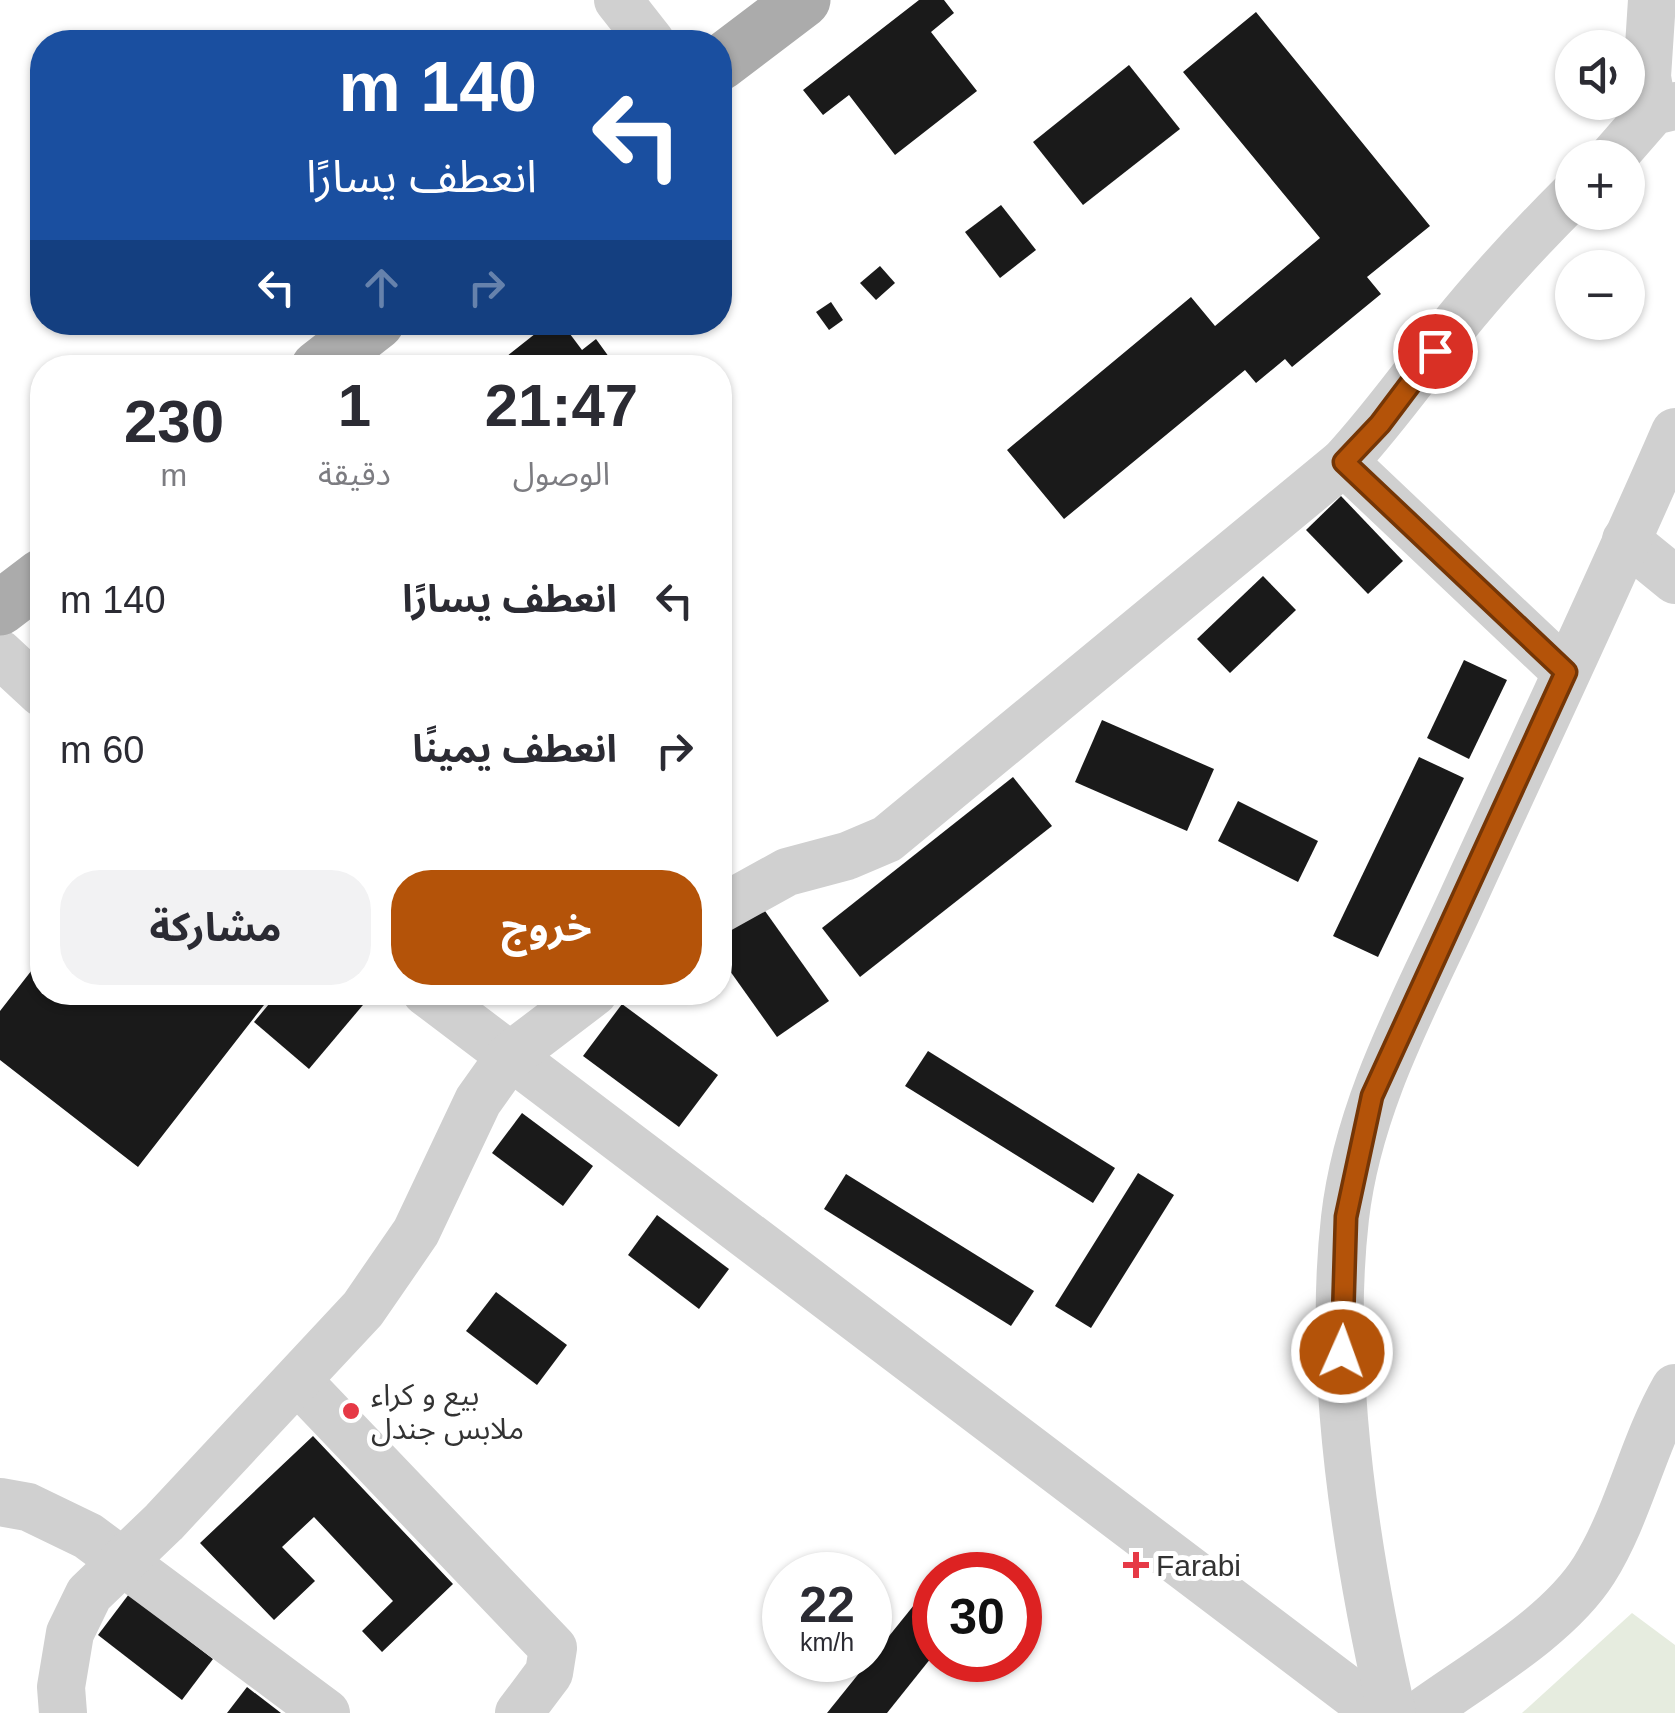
<!DOCTYPE html>
<html lang="ar">
<head>
<meta charset="utf-8">
<style>
	body { margin:0; font-family:Helvetica,"Noto Sans Arabic",sans-serif; background:#f2f2f3; color:#2b2b33; direction:rtl; height:100vh; display:flex; flex-direction:column; font-size:38px; white-space:nowrap }
	* { box-sizing:border-box; margin:0 }
	p { font-size:32px; color:#7c7c81 }
	.icon { flex:none; width:55px; height:55px; fill:none; stroke:currentColor; stroke-width:2; stroke-linecap:round; stroke-linejoin:round }
	.map { position:relative; flex:1; overflow:hidden; direction:ltr }
	.side { position:absolute; left:30px; top:355px; width:702px; height:650px; display:flex; flex-direction:column; background:#fff; border-radius:40px; box-shadow:0 2px 8px #0004; direction:rtl }
	.side>* { flex:none }
	.top-card { position:absolute; left:30px; top:30px; width:702px; height:305px; border-radius:40px; box-shadow:0 2px 8px #0004; direction:rtl; background:#1a4fa0; color:#fff; overflow:hidden }
	.controls { position:absolute; left:1555px; top:30px; display:grid; gap:20px }
	.controls a { display:grid; place-items:center; width:90px; height:90px; border-radius:50%; background:#fff; box-shadow:0 2px 8px #0004; font-size:50px }
	.speed { position:absolute; left:762px; top:1552px; display:flex; gap:20px; font-size:50px; font-weight:700; text-align:center }
	.speed>* { display:grid; place-content:center; width:130px; height:130px; border-radius:50%; background:#fff; box-shadow:0 2px 8px #0004; line-height:1 }
	.speed small { font-size:25px; font-weight:400 }
	.speed .limit { border:15px solid #d22; background:#fff; color:#111 }
	.pin { position:absolute; display:grid; place-items:center; width:85px; height:85px; color:#fff; margin:-42px; border:5px solid #fff; border-radius:50%; box-shadow:0 2px 10px #0007 }
	.me { position:absolute; width:110px; margin:-55px; rotate:2deg; stroke-linejoin:round; filter:drop-shadow(0 0 8px #0008) }
	.turn { display:flex; align-items:center; gap:35px; height:210px; padding:0 30px; font-size:45px }
	.turn .icon { width:130px; height:130px; stroke-width:2.5 }
	.turn b { display:block; font-size:70px; line-height:85px }
	.lanes { display:flex; align-items:center; height:95px; padding:0 30px; background:#0003; justify-content:center; gap:50px; direction:ltr }
	.lanes .off { opacity:.35 }
	.eta { display:flex; justify-content:space-evenly; align-items:center; height:170px; text-align:center }
	.eta b { font-size:60px; font-weight:700; line-height:70px }
	.cta { display:flex; gap:20px; margin-top:auto; padding:20px 30px }
	.cta a { flex:1; height:115px; border-radius:40px; background:#b45309; color:#fff; font-size:40px; font-weight:700; line-height:115px; text-align:center }
	.cta a+a { background:#f2f2f3; color:#2b2b33 }
	ul { padding:0; list-style:none }
	li { display:flex; align-items:center; gap:30px; height:150px; padding:0 30px }
	li div { flex:1 }
	li b { display:block; font-size:38px }
	li em { font-style:normal }
	.map>svg:first-child { display:block }
	.green { fill:#e6ecdf }
	.building { fill:#1a1a1a }
	.lines { fill:none; stroke-linecap:round; stroke-linejoin:round }
	.minor { stroke:#d0d0d0; stroke-width:48 }
	.major { stroke:#ababab; stroke-width:55 }
	.route-casing { stroke:#753606; stroke-width:25 }
	.route { stroke:#b45309; stroke-width:18 }
	.poi-dot { fill:#e63946; stroke:#fff; stroke-width:4 }
	.labels { text-anchor:middle; dominant-baseline:central; stroke-width:10; stroke-linejoin:round; paint-order:stroke }
	.poi-label { font-size:30px; fill:#333; stroke:#fff; text-anchor:start }
</style>
</head>
<body>
<div class="map">
<svg width="1675" height="1713" viewBox="0 0 1675 1713">
	<rect width="100%" height="100%" fill="#fff"/>
	<!-- green -->
	<path class="green" d="M1632,1613L1675,1645V1713H1522Z"/>
	<!-- building -->
	<g class="building">
		<path d="M919,0H944L954,13L931,32L977,91L895,155L849,95L823,115L803,90Z"/>
		<path d="M1256,12L1430,226L1367,277L1381,294L1292,367L1285,359L1256,383L1245,370L1064,519L1007,450L1191,297L1215,326L1320,238L1183,72Z"/>
		<path d="M1129,65L1180,129L1083,205L1033,142Z"/>
		<path d="M1001,205L1036,250L1000,278L965,232Z"/>
		<path d="M880,266L895,283L876,300L860,283Z"/>
		<path d="M831,302L843,320L829,330L816,312Z"/>
		<path d="M550,322H561L582,350L596,339L617,368H492Z"/>
		<path d="M1341,496L1403,561L1368,594L1306,530Z"/>
		<path d="M1263,576L1296,610L1230,673L1197,639Z"/>
		<path d="M1464,660L1507,680L1469,759L1427,738Z"/>
		<path d="M1102,720L1214,769L1187,831L1075,782Z"/>
		<path d="M1419,757L1464,778L1378,957L1333,936Z"/>
		<path d="M1013,777L1052,826L860,977L822,928Z"/>
		<path d="M1238,801L1318,841L1298,882L1218,841Z"/>
		<path d="M760,904L829,1001L777,1037L720,957V932Z"/>
		<path d="M42,957V992H249L264,1005L138,1167L0,1060V1011Z"/>
		<path d="M279,992H360L368,999L309,1069L254,1022Z"/>
		<path d="M622,1004L718,1075L679,1127L583,1056Z"/>
		<path d="M928,1051L1115,1168L1093,1203L905,1086Z"/>
		<path d="M522,1113L593,1166L563,1206L492,1153Z"/>
		<path d="M1138,1173L1174,1195L1091,1328L1055,1306Z"/>
		<path d="M846,1174L1034,1291L1011,1326L824,1209Z"/>
		<path d="M657,1215L729,1269L699,1309L628,1255Z"/>
		<path d="M496,1292L567,1345L537,1385L466,1331Z"/>
		<path d="M313,1436L453,1584L382,1652L362,1631L393,1601L314,1517L282,1547L315,1581L274,1620L200,1543Z"/>
		<path d="M935,1579V1653L887,1713H827Z"/>
		<path d="M129,1594L213,1659L182,1700L98,1635Z"/>
		<path d="M247,1687L281,1713H227Z"/>
	</g>
	<g class="lines">
		<!-- minor -->
		<g class="minor">
			<path d="M618,0L651,42"/>
			<path d="M1652,0L1647,77L1653,111"/>
			<path d="M1612,158L1653,111L1675,106"/>
			<path d="M1344,462L1566,672"/>
			<path d="M1626,540L1675,580"/>
			<path d="M0,654L42,693"/>
			<path d="M720,909L787,872L847,856L887,839L1344,462C1383,420 1416,373 1452,328C1489,282 1530,238 1572,196"/>
			<path d="M426,992L1378,1713"/>
			<path d="M298,1381L553,1648L549,1673L519,1713"/>
			<path d="M0,1502L28,1507L88,1536L326,1713"/>
			<path d="M1423,1712C1477,1673 1558,1627 1594,1570C1629,1514 1642,1446 1675,1388"/>
			<path d="M63,1713L61,1687L70,1633L89,1594L164,1522L363,1309L416,1232L478,1101L510,1056L594,992"/>
			<path d="M1392,1713C1357,1560 1327,1375 1345,1218C1358,1104 1415,1003 1462,900C1533,744 1607,589 1675,432"/>
		</g>
		<!-- major -->
		<g class="major">
			<path d="M720,63L803,0"/>
			<path d="M318,368L377,322"/>
			<path d="M0,608L42,576"/>
		</g>
	</g>
	<g class="lines">
		<!-- route casing -->
		<g class="route-casing">
			<path id="route" d="M1342,1352L1346,1217L1372,1096L1566,672L1344,462L1380,424L1435,351"/>
		</g>
		<!-- route -->
		<use href="#route" class="route"/>
	</g>
	<!-- markers -->
	<g class="poi-dot">
		<circle cx="351" cy="1411" r="10"/>
		<path d="M1131 1550h10v10h10v10h-10v10h-10v-10h-10v-10h10z"/>
	</g>
	<g class="labels">
		<!-- poi labels -->
		<g class="poi-label">
			<text x="371" y="1394">بيع و كراء<tspan x="371" dy="34">ملابس جندل</tspan></text>
			<text x="1156" y="1565">Farabi</text>
		</g>
	</g>
</svg>
<div class="controls">
<a><svg class="icon" aria-label="sound" viewBox="0 0 24 24"><path d="M4 9h4l5-4v14l-5-4H4zM17 9q2 3 0 6"/></svg></a>
<a>+</a>
<a>−</a>
</div>
<div class="speed"><div>22<small>km/h</small></div><div class="limit">30</div></div>
<div class="pin" style="left:1435px;top:351px;background:#d93025"><svg class="icon" aria-label="arrive" viewBox="0 0 24 24"><path d="M6 21V4h12l-3 4 3 4H6"/></svg></div>
<svg class="me" style="left:1342px;top:1352px" viewBox="-20 -20 40 40"><circle r="17" fill="#b45309" stroke="#fff" stroke-width="3"/><path d="M0-11L8 9 0 5-8 9z" fill="#fff"/></svg>
<div class="top-card">
<div class="turn"><svg class="icon" aria-label="left" viewBox="0 0 24 24"><path d="M17 20v-9H6M10 6l-5 5 5 5"/></svg><div><b>140 m</b>انعطف يسارًا</div></div>
<div class="lanes"><svg class="icon" aria-label="left" viewBox="0 0 24 24"><path d="M17 20v-9H6M10 6l-5 5 5 5"/></svg><svg class="icon off" aria-label="ahead" viewBox="0 0 24 24"><path d="M12 20V5M6 11l6-6 6 6"/></svg><svg class="icon off" aria-label="right" viewBox="0 0 24 24"><path d="M7 20v-9h11M14 6l5 5-5 5"/></svg></div>
</div>
<section class="side">
<div class="eta">
<div><b>21:47</b><p>الوصول</p></div>
<div><b>1</b><p>دقيقة</p></div>
<div><b>230</b><p>m</p></div>
</div>
<ul>
<li><svg class="icon" aria-label="left" viewBox="0 0 24 24"><path d="M17 20v-9H6M10 6l-5 5 5 5"/></svg><div><b>انعطف يسارًا</b></div><em>140 m</em></li>
<li><svg class="icon" aria-label="right" viewBox="0 0 24 24"><path d="M7 20v-9h11M14 6l5 5-5 5"/></svg><div><b>انعطف يمينًا</b></div><em>60 m</em></li>
</ul>
<div class="cta"><a>خروج</a><a>مشاركة</a></div>
</section>
</div>
</body>
</html>
